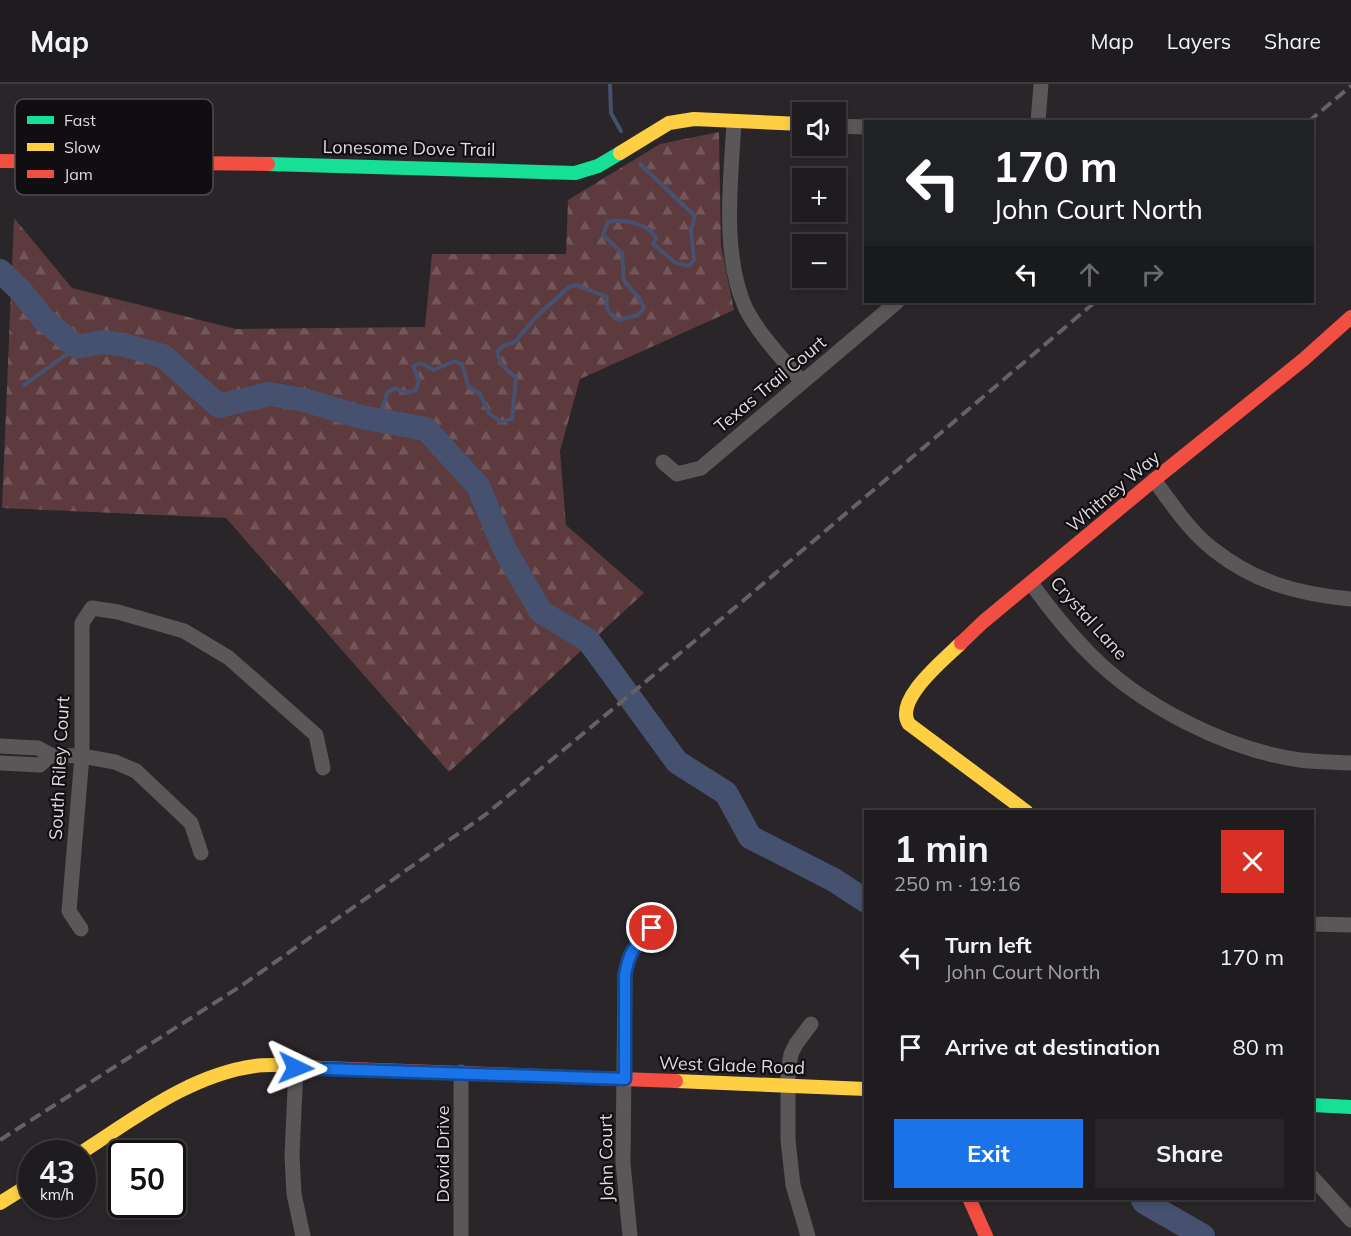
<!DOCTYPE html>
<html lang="en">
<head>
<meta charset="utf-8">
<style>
	body { margin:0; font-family:Mulish,sans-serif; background:#272528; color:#f1f3f6; height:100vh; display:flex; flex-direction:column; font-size:22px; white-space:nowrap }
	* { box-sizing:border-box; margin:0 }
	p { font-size:20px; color:#a1a1a4 }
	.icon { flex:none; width:33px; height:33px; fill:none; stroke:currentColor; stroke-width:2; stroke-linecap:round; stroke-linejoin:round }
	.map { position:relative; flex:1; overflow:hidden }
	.details { position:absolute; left:864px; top:726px; width:450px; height:390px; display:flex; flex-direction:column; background:#1f1c1f; border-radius:0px; box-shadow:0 3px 9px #0003,0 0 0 2px #3c3a3d }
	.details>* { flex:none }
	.guide { position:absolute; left:864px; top:36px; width:450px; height:183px; border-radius:0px; box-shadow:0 3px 9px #0003,0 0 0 2px #3c3a3d; background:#202124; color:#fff; overflow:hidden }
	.fabs { position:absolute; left:792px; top:18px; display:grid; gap:12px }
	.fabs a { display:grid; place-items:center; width:54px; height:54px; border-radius:0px; background:#1f1c1f; box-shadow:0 3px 9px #0003,0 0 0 2px #3c3a3d; font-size:30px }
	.speed { position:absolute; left:18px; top:1056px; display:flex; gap:12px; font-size:30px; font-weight:700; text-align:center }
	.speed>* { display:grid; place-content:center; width:78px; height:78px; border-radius:50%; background:#1f1c1f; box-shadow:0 3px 9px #0003,0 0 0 2px #3c3a3d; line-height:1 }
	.speed small { font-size:15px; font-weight:400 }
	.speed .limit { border:3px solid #111; border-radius:9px; background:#fff; color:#111 }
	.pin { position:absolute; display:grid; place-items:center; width:51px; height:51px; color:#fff; margin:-26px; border:3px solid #fff; border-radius:50%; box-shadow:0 2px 6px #0007 }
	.me { position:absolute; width:66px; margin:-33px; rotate:92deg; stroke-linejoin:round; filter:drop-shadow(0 0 4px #0008) }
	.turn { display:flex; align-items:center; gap:21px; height:126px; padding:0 30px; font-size:27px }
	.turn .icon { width:78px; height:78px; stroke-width:2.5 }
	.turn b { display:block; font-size:42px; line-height:51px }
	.lanes { display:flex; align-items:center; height:57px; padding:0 30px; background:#0003; justify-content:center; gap:30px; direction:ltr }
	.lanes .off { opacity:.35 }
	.round { display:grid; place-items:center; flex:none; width:63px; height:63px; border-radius:0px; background:#272528 }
	.overview { display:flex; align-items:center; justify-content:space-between; height:102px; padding:0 30px }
	h1 { font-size:36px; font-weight:700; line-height:45px }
	.action { display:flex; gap:12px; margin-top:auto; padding:12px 30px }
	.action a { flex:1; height:69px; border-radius:0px; background:#1a73e8; color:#fff; font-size:24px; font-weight:700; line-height:69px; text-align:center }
	.action a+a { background:#272528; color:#f1f3f6 }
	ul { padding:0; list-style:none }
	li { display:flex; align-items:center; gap:18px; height:90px; padding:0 30px }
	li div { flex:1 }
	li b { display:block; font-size:22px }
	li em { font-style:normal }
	header { display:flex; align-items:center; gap:36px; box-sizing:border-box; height:84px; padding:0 30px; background:#1f1c1f; border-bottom:2px solid #3c3a3d }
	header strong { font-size:28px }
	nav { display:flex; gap:33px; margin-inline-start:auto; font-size:21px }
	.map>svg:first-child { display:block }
	.forest { fill:url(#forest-firs) }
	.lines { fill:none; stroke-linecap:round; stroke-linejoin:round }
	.stream { stroke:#46516f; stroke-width:4 }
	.river { stroke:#46516f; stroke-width:24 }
	.street { stroke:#595758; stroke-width:15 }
	.fast { stroke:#16e098; stroke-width:14 }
	.slow { stroke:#ffcf43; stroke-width:14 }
	.jam { stroke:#f24e42; stroke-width:14 }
	.rail { stroke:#646264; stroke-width:4; stroke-dasharray:12 6; stroke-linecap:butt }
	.route-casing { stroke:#114b97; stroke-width:15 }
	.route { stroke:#1a73e8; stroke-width:10 }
	.labels { text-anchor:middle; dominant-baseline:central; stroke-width:4.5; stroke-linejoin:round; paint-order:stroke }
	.street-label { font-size:18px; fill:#dedadf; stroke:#110e11 }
	.key { fill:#110e11; stroke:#4e4b4f; stroke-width:1.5 }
	.key-label { font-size:16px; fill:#dedadf }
</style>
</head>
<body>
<header>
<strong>Map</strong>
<nav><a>Map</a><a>Layers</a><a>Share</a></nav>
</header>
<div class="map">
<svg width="1351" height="1152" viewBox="0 0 1351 1152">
	<defs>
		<pattern id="forest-firs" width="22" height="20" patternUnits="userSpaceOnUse" patternTransform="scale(1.5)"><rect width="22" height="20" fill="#5c3a3e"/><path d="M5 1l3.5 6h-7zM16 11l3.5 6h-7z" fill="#735659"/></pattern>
	</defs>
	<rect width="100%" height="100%" fill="#292529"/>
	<!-- forest -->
	<path class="forest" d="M719,48L721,161L734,226L580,295L560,367L566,441L644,509L449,688L226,434L2,424L14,134L72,204L236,245L425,243L432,170H566L568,116L660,60Z"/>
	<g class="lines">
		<!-- stream -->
		<g class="stream">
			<path d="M610,0L611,29L621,47"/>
			<path d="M24,301L77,263"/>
			<path d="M379,336L387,309L395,304L406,309L416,306L419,296L413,282L421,279L434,286L454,277L462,280L468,302L480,310L489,329L501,338L512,335L516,294L501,280L497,268L503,262L515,258L536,233L569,203L576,201L607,213C605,226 608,229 619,236L638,231L644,224L640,215L624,197L622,169L603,151L608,138C623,134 649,140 656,154L653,160L676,179L689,182L694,176L691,146L695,132L640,80"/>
		</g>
		<!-- river -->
		<g class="river">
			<path d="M0,187L21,207L44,236L77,263L103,258L124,261L163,272L219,322L269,310L304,316L361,333L426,345L478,402L505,466L541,528L588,556L677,678L726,709L750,753L834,796L866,817"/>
			<path d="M1142,1114L1144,1118L1203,1152"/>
		</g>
		<!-- street -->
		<g class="street">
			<path d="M734,38C731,95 721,171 746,225C760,252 783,275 802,298"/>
			<path d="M1038,38L1041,0"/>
			<path d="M836,42L866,43"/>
			<path d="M663,378L677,390L701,384L897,218"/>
			<path d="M1154,396C1172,420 1190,448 1214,466C1256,499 1299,510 1351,515"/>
			<path d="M1031,499C1049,524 1068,548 1090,570C1141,622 1228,666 1300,676C1317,678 1334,678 1351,679"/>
			<path d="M0,662L38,664L51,671L82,672L115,678L136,687L191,739L201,769"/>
			<path d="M0,679L40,681L51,671"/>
			<path d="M1312,840L1351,841"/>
			<path d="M81,845L69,827L82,672V539L92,524L118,528L184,547L229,574L316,651L323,684"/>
			<path d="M296,984L292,1071L294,1110L303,1152"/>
			<path d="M1312,1093L1351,1136"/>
			<path d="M461,1152V988"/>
			<path d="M630,1152L623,1079L625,891C629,867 636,861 652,844"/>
			<path d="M808,1152L793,1101L788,1056V989L791,970L796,960L811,940"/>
		</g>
		<!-- fast -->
		<g class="fast">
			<path d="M268,80L575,89L598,82L620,69"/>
			<path d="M1312,1021L1351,1023"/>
		</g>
		<!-- slow -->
		<g class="slow">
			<path d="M620,69L669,39L694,35L802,40"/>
			<path d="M961,559C945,575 893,616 909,640L1027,728"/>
			<path d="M676,997L866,1005"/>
			<path d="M79,1070C134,1035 189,991 255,982C277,979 302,983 324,984"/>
			<path d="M0,1119L32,1099"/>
		</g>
		<!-- jam -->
		<g class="jam">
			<path d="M0,77L268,80"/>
			<path d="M961,559L983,538L1154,396L1303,276L1351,233"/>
			<path d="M324,984L676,997"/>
			<path d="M969,1114L986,1152"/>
		</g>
		<!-- rail -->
		<g class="rail">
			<path d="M1308,38L1351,2"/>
			<path d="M0,1056L241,902L485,731L744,516L1095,218"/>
		</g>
	</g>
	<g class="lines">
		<!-- route casing -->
		<g class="route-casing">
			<path id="route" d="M296,984L625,995V891C629,867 636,861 652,844"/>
		</g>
		<!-- route -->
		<use href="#route" class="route"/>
	</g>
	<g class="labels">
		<!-- street labels -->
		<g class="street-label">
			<text transform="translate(409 64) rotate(1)">Lonesome Dove Trail</text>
			<text transform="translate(770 300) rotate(-40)">Texas Trail Court</text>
			<text transform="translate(1113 407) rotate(-40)">Whitney Way</text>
			<text transform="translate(1089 534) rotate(48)">Crystal Lane</text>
			<text transform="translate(59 684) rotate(-87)">South Riley Court</text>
			<text transform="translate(732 981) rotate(2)">West Glade Road</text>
			<text transform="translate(442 1070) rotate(-90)">David Drive</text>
			<text transform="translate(606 1074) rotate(-91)">John Court</text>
		</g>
	</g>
	<!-- legend -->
	<rect x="15" y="15" width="198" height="96" rx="9" class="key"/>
	<rect x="27" y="32" width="27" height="8" fill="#16e098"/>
	<rect x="27" y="59" width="27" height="8" fill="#ffcf43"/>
	<rect x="27" y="86" width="27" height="8" fill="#f24e42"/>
	<g class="key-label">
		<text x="64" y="42">Fast</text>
		<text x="64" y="69">Slow</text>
		<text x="64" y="96">Jam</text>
	</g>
</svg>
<div class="fabs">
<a><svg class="icon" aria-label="sound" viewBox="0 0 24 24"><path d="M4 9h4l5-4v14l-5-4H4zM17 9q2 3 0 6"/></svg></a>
<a>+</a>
<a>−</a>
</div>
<div class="speed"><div>43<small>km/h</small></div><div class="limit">50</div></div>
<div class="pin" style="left:652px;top:844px;background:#d93025"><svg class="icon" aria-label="arrive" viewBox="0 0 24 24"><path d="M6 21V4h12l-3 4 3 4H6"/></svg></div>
<svg class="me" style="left:296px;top:984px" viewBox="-20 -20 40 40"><path d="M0-17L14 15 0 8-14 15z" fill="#1a73e8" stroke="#fff" stroke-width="4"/></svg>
<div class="guide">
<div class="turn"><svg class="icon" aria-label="left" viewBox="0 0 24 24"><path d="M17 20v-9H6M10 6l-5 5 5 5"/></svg><div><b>170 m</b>John Court North</div></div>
<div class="lanes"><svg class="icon" aria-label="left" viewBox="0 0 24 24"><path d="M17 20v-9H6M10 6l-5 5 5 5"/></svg><svg class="icon off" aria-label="ahead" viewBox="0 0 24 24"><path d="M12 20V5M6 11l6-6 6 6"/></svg><svg class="icon off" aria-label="right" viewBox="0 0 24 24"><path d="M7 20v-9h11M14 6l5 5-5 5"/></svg></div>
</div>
<section class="details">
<div class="overview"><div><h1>1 min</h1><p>250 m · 19:16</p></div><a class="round" style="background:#d93025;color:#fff"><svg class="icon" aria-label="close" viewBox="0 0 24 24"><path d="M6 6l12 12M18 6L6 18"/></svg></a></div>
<ul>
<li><svg class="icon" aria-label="left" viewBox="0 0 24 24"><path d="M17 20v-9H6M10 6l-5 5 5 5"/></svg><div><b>Turn left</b><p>John Court North</p></div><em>170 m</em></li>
<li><svg class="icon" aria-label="arrive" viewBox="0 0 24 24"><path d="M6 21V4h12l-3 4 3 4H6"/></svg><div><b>Arrive at destination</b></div><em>80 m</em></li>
</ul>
<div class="action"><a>Exit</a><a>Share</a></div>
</section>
</div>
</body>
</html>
